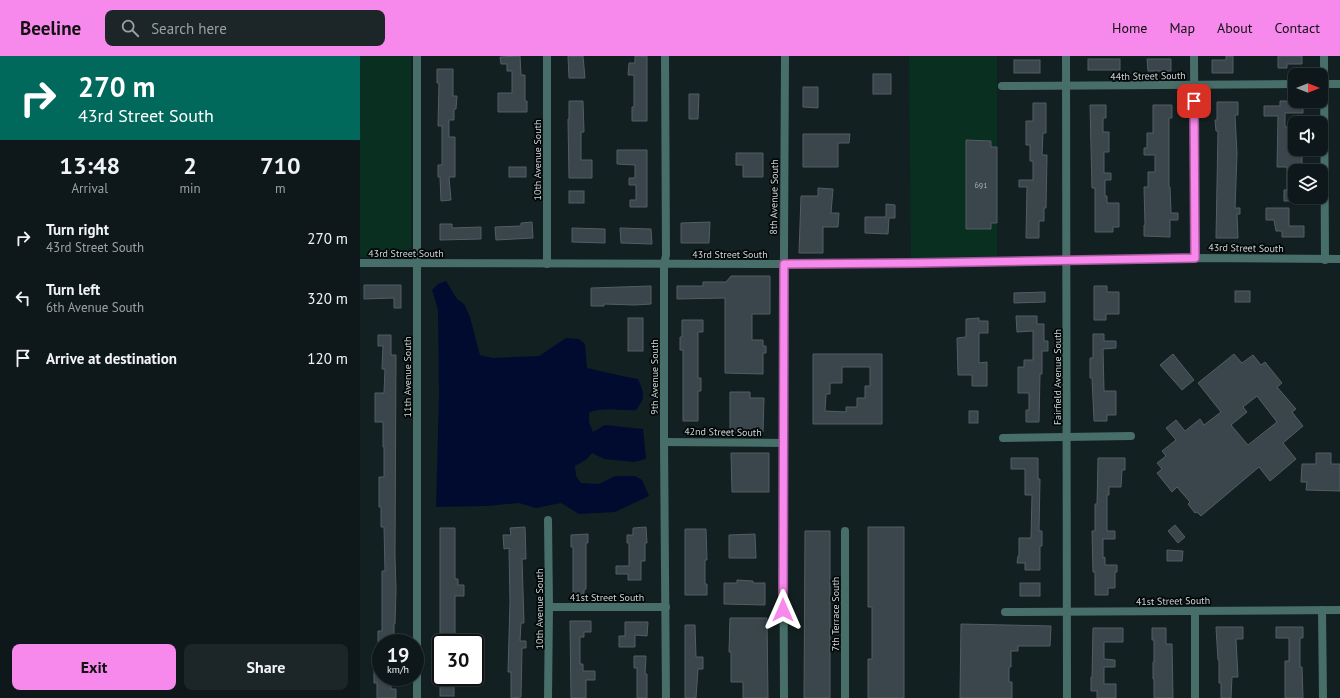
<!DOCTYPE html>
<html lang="en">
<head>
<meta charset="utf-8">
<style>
	body { margin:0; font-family:"PT Sans",sans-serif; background:#1c2527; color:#f1f3f6; height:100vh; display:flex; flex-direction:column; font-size:15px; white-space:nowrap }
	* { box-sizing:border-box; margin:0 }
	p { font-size:13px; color:#9ba0a2 }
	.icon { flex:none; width:22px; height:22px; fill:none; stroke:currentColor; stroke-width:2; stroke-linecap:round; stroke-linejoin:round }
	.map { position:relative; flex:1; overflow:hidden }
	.panel { display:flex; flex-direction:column; background:#0e181a; width:360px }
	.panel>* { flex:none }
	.guide { background:#00695c; color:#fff; overflow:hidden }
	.needle { width:26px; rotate:90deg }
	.controls { position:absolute; left:928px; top:12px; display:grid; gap:8px }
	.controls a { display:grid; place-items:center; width:40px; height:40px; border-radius:8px; background:#0e181a; box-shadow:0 1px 3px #0004,0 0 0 1px #2e3739; font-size:20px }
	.speed { position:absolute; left:12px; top:578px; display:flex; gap:8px; font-size:20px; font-weight:700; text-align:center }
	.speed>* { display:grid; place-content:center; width:52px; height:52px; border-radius:50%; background:#0e181a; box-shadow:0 1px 3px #0004,0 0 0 1px #2e3739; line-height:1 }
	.speed small { font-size:10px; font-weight:400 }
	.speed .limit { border:2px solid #111; border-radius:6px; background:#fff; color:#111 }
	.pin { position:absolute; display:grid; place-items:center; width:34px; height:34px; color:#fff; margin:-17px; border-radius:8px; box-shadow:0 2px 6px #0006 }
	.me { position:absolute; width:44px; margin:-22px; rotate:0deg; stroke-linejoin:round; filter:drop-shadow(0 0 3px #0008) }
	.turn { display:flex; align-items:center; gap:14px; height:84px; padding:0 12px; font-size:18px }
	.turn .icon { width:52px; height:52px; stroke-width:2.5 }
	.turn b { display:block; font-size:28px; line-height:34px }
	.eta { display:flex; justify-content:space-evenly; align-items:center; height:68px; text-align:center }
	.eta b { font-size:24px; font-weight:700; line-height:28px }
	.button { display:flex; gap:8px; margin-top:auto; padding:8px 12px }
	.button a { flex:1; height:46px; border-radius:8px; background:#f788ec; color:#111; font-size:16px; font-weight:700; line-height:46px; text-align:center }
	.button a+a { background:#1c2527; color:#f1f3f6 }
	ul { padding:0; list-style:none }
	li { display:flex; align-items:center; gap:12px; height:60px; padding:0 12px }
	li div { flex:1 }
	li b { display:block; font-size:15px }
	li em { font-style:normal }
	header { display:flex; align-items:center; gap:24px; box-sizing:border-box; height:56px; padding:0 20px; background:#f788ec; color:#111 }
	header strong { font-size:19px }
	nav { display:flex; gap:22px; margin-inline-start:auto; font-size:14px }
	.search { width:280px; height:36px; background:#1c2527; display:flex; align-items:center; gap:10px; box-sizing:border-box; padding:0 14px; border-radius:8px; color:#9ba0a2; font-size:15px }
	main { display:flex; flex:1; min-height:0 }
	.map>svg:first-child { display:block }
	.green { fill:#082f1f }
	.water { fill:#000b2f }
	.building { fill:#3a464c; stroke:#525d64; fill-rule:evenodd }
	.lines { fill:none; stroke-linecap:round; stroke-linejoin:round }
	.street { stroke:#486e69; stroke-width:8 }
	.route-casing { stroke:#a15899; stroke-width:10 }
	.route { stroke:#f788ec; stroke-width:7 }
	.labels { text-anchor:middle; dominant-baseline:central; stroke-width:3.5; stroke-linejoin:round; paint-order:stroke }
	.number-label { font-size:8px; fill:#a8b1b4 }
	.street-label { font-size:10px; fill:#ccd5d6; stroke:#040809 }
</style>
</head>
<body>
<header>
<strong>Beeline</strong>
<div class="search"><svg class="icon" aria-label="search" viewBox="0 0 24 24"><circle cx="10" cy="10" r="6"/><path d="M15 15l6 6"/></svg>Search here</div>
<nav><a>Home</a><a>Map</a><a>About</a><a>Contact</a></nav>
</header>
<main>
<section class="panel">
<div class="guide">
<div class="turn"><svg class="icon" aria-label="right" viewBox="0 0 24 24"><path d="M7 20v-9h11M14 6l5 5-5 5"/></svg><div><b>270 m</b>43rd Street South</div></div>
</div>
<div class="eta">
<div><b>13:48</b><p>Arrival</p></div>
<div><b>2</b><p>min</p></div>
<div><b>710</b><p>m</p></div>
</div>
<ul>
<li><svg class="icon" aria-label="right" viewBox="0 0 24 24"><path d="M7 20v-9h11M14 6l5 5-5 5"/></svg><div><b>Turn right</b><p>43rd Street South</p></div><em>270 m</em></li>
<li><svg class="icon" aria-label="left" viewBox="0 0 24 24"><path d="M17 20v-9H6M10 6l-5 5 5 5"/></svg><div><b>Turn left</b><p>6th Avenue South</p></div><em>320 m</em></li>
<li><svg class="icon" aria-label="arrive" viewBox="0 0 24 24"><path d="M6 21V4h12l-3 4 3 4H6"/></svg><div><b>Arrive at destination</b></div><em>120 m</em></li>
</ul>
<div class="button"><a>Exit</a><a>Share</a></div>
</section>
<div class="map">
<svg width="980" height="642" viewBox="0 0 980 642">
	<rect width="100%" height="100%" fill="#132022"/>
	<!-- green -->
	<g class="green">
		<path d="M0,0H51V191L41,201H0Z"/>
		<path d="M549,0H637V200L551,203Z"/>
	</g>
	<!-- water -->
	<path class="water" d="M86,225L97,243L104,248L110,261L120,299L133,302L179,300L206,282L219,283L225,288L227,312L262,320L278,323C284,337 286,341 276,354C262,355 239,351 229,357V366L233,376L245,369L283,373L286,403L274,406L244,403L232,397L227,403L215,410L216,420L221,427L239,428L255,420H275L282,424L289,440L255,456L219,458L201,447L176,452L159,447L127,450L76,451L79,340L78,254L72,234L78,228Z"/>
	<!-- building -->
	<g class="building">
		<path d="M160,0L161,19H165V45H167V56H138V37H152V15H147V8H141L140,1Z"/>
		<path d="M208,0H223L225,22H209Z"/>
		<path d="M275,0H287V65H272V51H274V19H268L269,7H275Z"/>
		<path d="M866,0H873V17H852V4H866Z"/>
		<path d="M918,0H942V8H927V12H918Z"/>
		<rect x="728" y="3" width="32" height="11"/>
		<path d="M787,3H811V15H788Z"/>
		<rect x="654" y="4" width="26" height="13"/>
		<path d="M77,13H93V40H97L96,53H94V64H89V81H95V121H89L91,144L81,145L80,121H78V109H82V70H78L79,27H77Z"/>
		<rect x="513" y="18" width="18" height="20"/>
		<path d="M443,31H458V52L443,51Z"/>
		<path d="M329,38H339L338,63H329Z"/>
		<path d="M209,45H223L224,76H221V104H232V122H209L208,63H209Z"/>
		<path d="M920,45H943V57H925V71H932V99H942V112L935,111V145H924V134H927V111H917L918,60H904V50H920Z"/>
		<path d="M857,46H878V59H875L877,98L875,152H880V158H877L878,182H856L858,75H856L855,64H857Z"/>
		<path d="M673,47H686V77H683L682,99H687L686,152H684V165H679V182H666L667,131H659V124H673V105H670V89H666V65H673Z"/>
		<path d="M730,49H746V62H743V76H749V96H744V117H751V124H745V140H747V147H759V171H753V176H735V132H732Z"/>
		<path d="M793,49H812V62H809V131H810L811,157H818V164H810V181L784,180V169H785L784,131H788V116H795V99H784V92H787V77H793Z"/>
		<path d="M443,78H490L489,87H478V111H443Z"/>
		<path d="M606,84L631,85V91H637V167H631V173H606Z"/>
		<path d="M257,94H287V151H270V144H276V129H269V122H275V109L257,108Z"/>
		<path d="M376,97H403V121H383V109H376Z"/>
		<rect x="149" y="111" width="17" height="10"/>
		<path d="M458,132L473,133L471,157H479L478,171H463V197H439L441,140H458Z"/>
		<rect x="209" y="135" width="15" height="12"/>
		<path d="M526,148L535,149V162H529L528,178L505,177V161H526Z"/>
		<path d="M906,152H929V170H944V181H922V175H916L914,164H906Z"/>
		<path d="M172,166L173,182L136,184L135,171L161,170V167Z"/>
		<path d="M350,166L349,187H321V167Z"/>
		<path d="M80,168H92V172L121,171V183L80,184Z"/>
		<path d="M212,172L245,173V187L212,186Z"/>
		<path d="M260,172L291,173L292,188L261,187Z"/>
		<path d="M371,220H410V258H392V284H403V290H406V297H403V318L365,317V242L317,243V230H343V226H366Z"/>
		<path d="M4,229H41V252H34V242L4,243Z"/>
		<path d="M291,230V248L275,249L244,248V250H231V232Z"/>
		<path d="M734,230H747V236H759V258H746V264H734Z"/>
		<rect x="875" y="235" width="15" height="11"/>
		<path d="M685,236V246L654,247V237Z"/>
		<path d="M656,260H677V268H684V285H688V295H682V318H680L679,366H666V354H669V337H658V311H664V304H673V275L657,276Z"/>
		<rect x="268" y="262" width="15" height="33"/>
		<path d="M619,262V265H628V277H619V307L627,306V330H612V319H598L597,282L606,281V263Z"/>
		<path d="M322,264H343V276H338V322H341V335H338V365H323V294H320V281H322Z"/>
		<path d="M733,278H744V285H756V292L743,293L744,335H756V359H747V365H734L732,322H730V302H733Z"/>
		<path d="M18,279H31V299H36L35,499L36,534L35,568H34V585L18,586V575H22V515H25L24,471H21V451H19V421H24V391H23V366H15V337H24L25,313H22L23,290H18Z"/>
		<path d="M453,298H522V368H453ZM482,311H510V330H505V342H497V351H486V356L465,355L466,338H470V327H482Z"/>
		<path d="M813,298L834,324L822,334L800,309Z"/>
		<path d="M874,298L882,307L893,299L901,309L905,306L922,327L917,331L936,353L932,356L943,370L923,387L936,403L910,425L899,411L841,460L837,456L835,457L828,448L830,446L817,431L812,436L797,417L802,413L797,407L806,400L802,395L816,384L806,372L816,364L825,375L840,363L844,369L861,356L838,327ZM897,340L917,366L888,389L871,369L887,356L883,351Z"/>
		<path d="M370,336H390V342H404L403,376H370Z"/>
		<rect x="609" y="355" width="9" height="12"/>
		<path d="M371,397H409V436H372Z"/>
		<path d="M956,397H971V408H980V435L946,434L947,426H941L942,408H956Z"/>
		<path d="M651,402H678V423H680L679,475H682V490H680V514H665V507H657L658,500H659V482H671L672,439H665V413H651Z"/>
		<path d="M738,402H765V414H762L761,431H749V439H747V475H755V483H743V502L745,501V509H757V516H755V532H748V539H735V516H733L732,475H735V448H737Z"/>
		<path d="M815,469L825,481L818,487L808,475Z"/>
		<path d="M165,471L166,503H162L164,567H161L160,585H166V592H162L161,641L151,642V616H148L150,546L149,492L144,493L143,479H151L150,472Z"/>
		<path d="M286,471L287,487H285V505H281V524H268V518H256V510H269V487H267V479H273V472Z"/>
		<path d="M508,471H544V642H508V603H512V551H508Z"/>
		<path d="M80,472H95V523H98V529H104V540H95V587H80Z"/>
		<path d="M325,473H346L347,504H345V528H347V539H325Z"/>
		<path d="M445,475H470V642H444Z"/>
		<path d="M228,478V487H226V533L224,534V540H213V491H211V479Z"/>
		<path d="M395,478L396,502H369V479Z"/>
		<path d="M807,494L823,495L822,505H807Z"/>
		<path d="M377,524L393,525V527H405V549L364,548V527H377Z"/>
		<rect x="660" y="527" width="20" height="13"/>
		<path d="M370,562H407L408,642H383V626H371V596H369Z"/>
		<path d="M210,565H231V576H224V581H220V608H223V615H235V624H226V642H211Z"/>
		<path d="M265,566H288L287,580L275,579V591H259V580H265Z"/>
		<path d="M601,568L691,570L690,590H658V595H651V611H649V626H652V642H600Z"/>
		<path d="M325,569H335L336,601H343V613H338L336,642H325Z"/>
		<path d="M856,571H883V583H876L878,621H872L871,642H861V627H859V604H858Z"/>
		<path d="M916,571H943V582H940V611H942L943,642H925V605H929V582H916Z"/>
		<path d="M733,572H763V586H744V603L755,604V611H744V628H756V642H737V635H731V621H732Z"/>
		<path d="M792,572H806V588H812L813,642H794V623H793V606H794V584H792Z"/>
		<path d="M274,600H286L285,618H287V642H277V612H274Z"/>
		<path d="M14,615H21V621H31V633H36V642H17V627H14Z"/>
		<rect x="80" y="621" width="14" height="19"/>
	</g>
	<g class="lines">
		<!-- street -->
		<g class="street">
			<path d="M57,0V642"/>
			<path d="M187,0V208"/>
			<path d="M305,0L306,199L304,208V386L306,642"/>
			<path d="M706,0L707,642"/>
			<path d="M834,0L835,202"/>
			<path d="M964,0L965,204"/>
			<path d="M961,28H980"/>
			<path d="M642,30L935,28"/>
			<path d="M0,207L423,208L556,207L835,202L980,203"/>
			<path d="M643,382L771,380"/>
			<path d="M304,386L423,387"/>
			<path d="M189,551H306"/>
			<path d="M962,554L963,642"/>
			<path d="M835,555V642"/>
			<path d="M645,556L980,554"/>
			<path d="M188,642L189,551L188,464"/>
			<path d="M424,642L423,387L425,0"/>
			<path d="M485,642V475"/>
		</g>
	</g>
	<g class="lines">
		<!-- route casing -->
		<g class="route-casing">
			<path id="route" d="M423,554L424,208L556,207L835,202L834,45"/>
		</g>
		<!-- route -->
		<use href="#route" class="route"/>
	</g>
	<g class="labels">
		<!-- number labels -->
		<g class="number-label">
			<text x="621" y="129">691</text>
		</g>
		<!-- street labels -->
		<g class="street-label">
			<text transform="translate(788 20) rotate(-1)">44th Street South</text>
			<text transform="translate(177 104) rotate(-90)">10th Avenue South</text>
			<text transform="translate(414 141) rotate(-89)">8th Avenue South</text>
			<text transform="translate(886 192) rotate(1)">43rd Street South</text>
			<text x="46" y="197">43rd Street South</text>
			<text x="370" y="198">43rd Street South</text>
			<text transform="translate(47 321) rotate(-90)">11th Avenue South</text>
			<text transform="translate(294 321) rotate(-90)">9th Avenue South</text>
			<text transform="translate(697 321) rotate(-90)">Fairfield Avenue South</text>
			<text transform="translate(363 376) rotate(1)">42nd Street South</text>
			<text x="247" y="541">41st Street South</text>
			<text transform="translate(813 545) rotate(-1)">41st Street South</text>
			<text transform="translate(179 553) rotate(-90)">10th Avenue South</text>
			<text transform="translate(475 558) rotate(-90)">7th Terrace South</text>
		</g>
	</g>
</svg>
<div class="controls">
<a><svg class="needle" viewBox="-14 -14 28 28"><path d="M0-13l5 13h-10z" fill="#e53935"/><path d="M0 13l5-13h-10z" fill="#9ba0a2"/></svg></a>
<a><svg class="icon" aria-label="sound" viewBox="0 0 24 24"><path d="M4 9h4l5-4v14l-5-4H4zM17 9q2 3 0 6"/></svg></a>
<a><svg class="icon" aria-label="layers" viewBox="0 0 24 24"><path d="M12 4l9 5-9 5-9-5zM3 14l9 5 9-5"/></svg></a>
</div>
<div class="speed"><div>19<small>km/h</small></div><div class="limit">30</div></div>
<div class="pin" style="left:834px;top:45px;background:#d93025"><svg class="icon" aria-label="arrive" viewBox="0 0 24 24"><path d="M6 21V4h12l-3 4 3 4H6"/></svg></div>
<svg class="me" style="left:423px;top:554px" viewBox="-20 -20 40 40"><path d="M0-17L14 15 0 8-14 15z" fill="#f788ec" stroke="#fff" stroke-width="4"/></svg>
</div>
</main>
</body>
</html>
